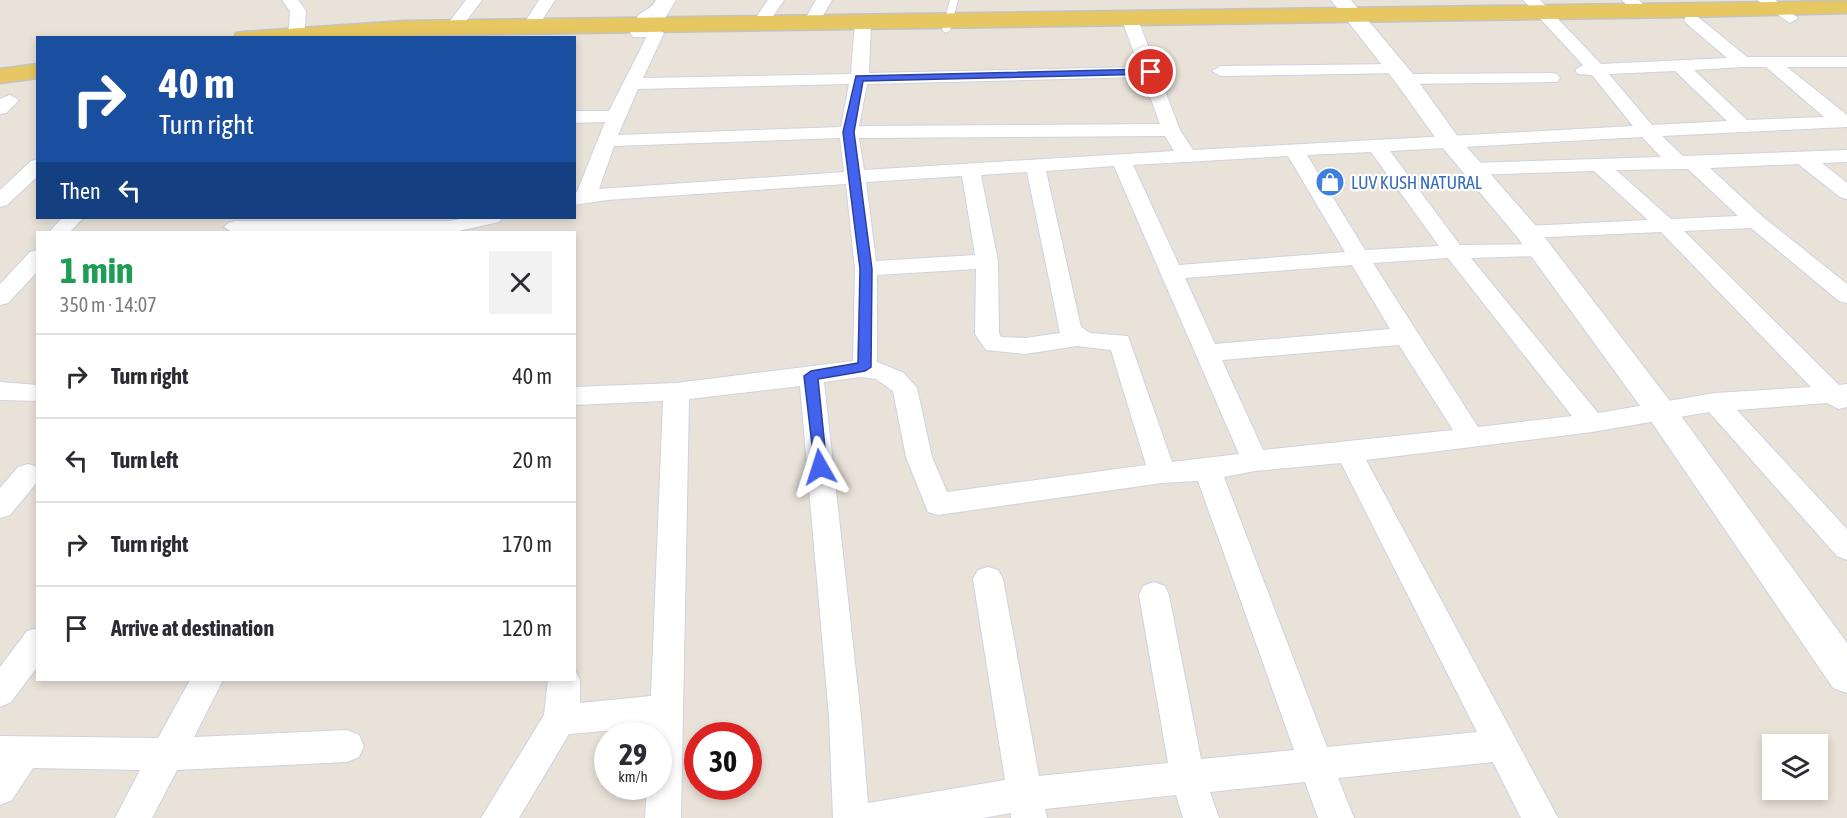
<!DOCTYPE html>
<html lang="en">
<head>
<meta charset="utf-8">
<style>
	body { margin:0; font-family:"Asap Condensed",sans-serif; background:#f2f2f3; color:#2b2b33; height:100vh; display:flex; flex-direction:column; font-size:22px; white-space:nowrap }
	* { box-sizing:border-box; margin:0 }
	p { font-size:20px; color:#7c7c81 }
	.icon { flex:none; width:33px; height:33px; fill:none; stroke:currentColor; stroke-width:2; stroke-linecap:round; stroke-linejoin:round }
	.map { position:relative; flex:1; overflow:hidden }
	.drawer { position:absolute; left:36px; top:231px; width:540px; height:450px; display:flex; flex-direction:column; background:#fff; border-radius:0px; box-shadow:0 3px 9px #0003 }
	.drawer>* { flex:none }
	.hud { position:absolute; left:36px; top:36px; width:540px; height:183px; border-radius:0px; box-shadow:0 3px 9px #0003; background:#1a4fa0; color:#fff; overflow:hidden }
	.buttons { position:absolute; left:1762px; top:734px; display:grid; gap:12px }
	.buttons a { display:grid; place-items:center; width:66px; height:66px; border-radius:0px; background:#fff; box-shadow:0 3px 9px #0003; font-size:30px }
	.speed { position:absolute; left:594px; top:722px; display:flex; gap:12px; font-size:30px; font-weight:700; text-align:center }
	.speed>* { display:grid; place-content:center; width:78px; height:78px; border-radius:50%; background:#fff; box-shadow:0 3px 9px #0003; line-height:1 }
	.speed small { font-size:15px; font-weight:400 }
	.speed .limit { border:9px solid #d22; background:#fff; color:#111 }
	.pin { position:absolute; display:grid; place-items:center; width:51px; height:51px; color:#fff; margin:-26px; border:3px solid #fff; border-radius:50%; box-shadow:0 2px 6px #0007 }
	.me { position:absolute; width:66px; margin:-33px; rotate:354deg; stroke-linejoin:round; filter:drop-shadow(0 0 4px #0008) }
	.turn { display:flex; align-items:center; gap:21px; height:126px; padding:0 24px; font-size:27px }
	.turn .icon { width:78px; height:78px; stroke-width:2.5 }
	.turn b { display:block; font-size:42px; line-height:51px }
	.then { display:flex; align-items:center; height:57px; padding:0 24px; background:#0003; gap:12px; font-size:22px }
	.round { display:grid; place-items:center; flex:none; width:63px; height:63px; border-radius:0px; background:#f2f2f3 }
	.headline { display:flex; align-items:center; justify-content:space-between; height:102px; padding:0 24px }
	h1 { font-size:36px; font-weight:700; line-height:45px; color:#1e9e55 }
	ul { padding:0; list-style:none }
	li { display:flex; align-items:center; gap:18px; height:84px; padding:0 24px; border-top:2px solid #e1e1e2 }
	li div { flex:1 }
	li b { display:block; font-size:22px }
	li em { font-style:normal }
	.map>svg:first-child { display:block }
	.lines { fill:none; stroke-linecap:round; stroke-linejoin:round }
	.service-casing { stroke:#cfd2df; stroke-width:2 }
	.minor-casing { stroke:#cfd2df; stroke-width:2 }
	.tertiary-casing { stroke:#cfd2df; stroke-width:2 }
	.primary-casing { stroke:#c3c3c3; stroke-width:3 }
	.service { fill:#fff; fill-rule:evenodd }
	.minor { fill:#fff; fill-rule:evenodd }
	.tertiary { fill:#fff; fill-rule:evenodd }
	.primary { fill:#e6c761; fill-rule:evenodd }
	.route { fill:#4362ed; stroke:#2c409a; stroke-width:1.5 }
	.labels { text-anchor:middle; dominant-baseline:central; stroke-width:4.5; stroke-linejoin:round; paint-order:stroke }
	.far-shop-label { font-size:18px; fill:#366cbe; stroke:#fff; text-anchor:start }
</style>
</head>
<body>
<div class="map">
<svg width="1847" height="818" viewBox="0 0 1847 818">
	<rect width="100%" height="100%" fill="#e9e2d9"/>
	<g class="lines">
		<!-- service casing -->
		<g class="service-casing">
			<path id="service" d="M950,0H958L950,30L946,33L942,30Z"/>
		</g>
		<!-- minor casing -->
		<g class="minor-casing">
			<g id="minor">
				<path d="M282,0H298L306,11L304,38H288L290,11Z"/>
				<path d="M466,0H482L460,29H448L446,26Z"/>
				<path d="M539,0H555L537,28H525L523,25Z"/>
				<path d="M768,0H784L767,25H755L753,22Z"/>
				<path d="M816,0H832L818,24H806L804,21Z"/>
				<path d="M1523,0H1540L1601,64L1727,58L1686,23L1684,20L1686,17H1698L1747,57H1847V67H1787L1847,115V127L1662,136L1683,156L1847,150V162L1822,163L1847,183V199L1840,197L1798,164L1710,168L1763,217L1847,284V303L1839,301L1751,228L1684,231L1839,385L1847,384V407L1839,409L1827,403L1737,410L1847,529V560L1837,556L1709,412L1592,432L1366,460L1558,818H1521L1493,762L1338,778L1354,818H1318L1305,782L1210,792L1219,818H1183L1176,795L1045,809L1047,818H1011V813L983,818H833L829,717L800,386L689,399L681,818H645L647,786H658V735H649L650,727L569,734L519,818H481L544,715L548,680H574L575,670L580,680V703L651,696L663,401L574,405V387L676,383L853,361L855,269L846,184L607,200L574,205V193L577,192L605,122L574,123V111H609L650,30L656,28L664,33L643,78L851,74L855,21L863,16L871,21L869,73L1139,67L1121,17L1129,12L1137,17L1180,130L1193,150L1633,126L1592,75L1578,74L1575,70L1583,65ZM1743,67H1766L1824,117L1747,120L1694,70ZM1675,71L1727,121L1652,125L1609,74ZM1143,77L1160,124L859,126L867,84ZM849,84L841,127L618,135L638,89ZM1165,136L1174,151L864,170L859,138ZM1642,137L1661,157L1473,163L1466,165L1463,169L1466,173L1473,175L1594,171L1648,220L1527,226L1519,227L1516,232L1519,237L1527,238L1661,232L1811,387L1715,393L1598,413L1471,258L1538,256L1546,254L1549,249L1546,244L1460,245L1390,151ZM840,138L844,172L599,189L614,146ZM1371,152L1439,246L1365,250L1307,155ZM1288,156L1345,252L1179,265L1133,165ZM1114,166L1239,454L1172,462L1128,336L1090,333L1081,327L1046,171ZM1688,169L1738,216L1671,219L1616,170ZM1027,172L1060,333L1025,338L1001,337L999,333L998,261L981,175ZM962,176L975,255L876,261L866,182ZM1448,258L1572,416L1478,427L1373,263ZM1352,265L1390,329L1215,344L1185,278ZM976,269L975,334L986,350L1025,354L1077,346L1111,350L1146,465L947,492L932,457L917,388L904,373L877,362V275ZM1399,345L1453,430L1263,450L1222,360ZM861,377L876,379L893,391L906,457L928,512L938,515L1162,483L1198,481L1294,750L1201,759L1169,595L1165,586L1154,582L1143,586L1139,595L1168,763L1039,776L1003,579L998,570L988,567L978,570L973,579L1005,780L868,803L861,717L824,382ZM1341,463L1477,732L1327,747L1224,477L1255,471Z"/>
				<path d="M1622,0H1639L1650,12L1642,17L1636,15Z"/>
				<path d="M1757,0H1775L1798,18L1790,23Z"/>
				<path d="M1395,64L1401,65L1404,69L1401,73L1221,76L1212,71L1221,66Z"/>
				<path d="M1551,73L1557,74L1560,78L1557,82L1405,84L1396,79L1405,74Z"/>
				<path d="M10,95L19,100L6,113L0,114V99Z"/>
				<path d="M38,159V176L7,205L0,207V190L31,161Z"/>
				<path d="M62,218H83L70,232H49Z"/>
				<path d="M465,218H502L499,222L454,232H232L224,227L228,223L235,221H450Z"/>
				<path d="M38,250V271L8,303L0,305V284L30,252Z"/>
				<path d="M0,382L38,385V401L0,400Z"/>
				<path d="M28,464L38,467V481L10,515L0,518V488L18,467Z"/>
				<path d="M38,628V666L11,702L0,707V667L27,631Z"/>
				<path d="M190,680H223L194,737L347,730L359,735L364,746L359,757L347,762L177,770L152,818H115L140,770L33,768L12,800L0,805V736L158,738Z"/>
			</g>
		</g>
		<!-- tertiary casing -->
		<g class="tertiary-casing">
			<g id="tertiary">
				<path d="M656,0H676L665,18L655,22L647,37H633L630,33C633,27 635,17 640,14C648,8 651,9 656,0Z"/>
				<path d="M1331,0H1351L1413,74L1458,137L1536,226L1673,405L1847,643V693L1833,688L1651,421L1518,238L1442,147L1397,84Z"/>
			</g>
		</g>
		<!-- primary casing -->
		<g class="primary-casing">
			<g id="primary">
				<path d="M1847,1V13L1685,17L234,38L236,33L244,32L404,21Z"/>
				<path d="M38,64V78L0,83V69Z"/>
			</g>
		</g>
		<!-- service -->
		<use href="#service" class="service"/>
		<!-- minor -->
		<use href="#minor" class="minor"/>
		<!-- tertiary -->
		<use href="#tertiary" class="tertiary"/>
		<!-- primary -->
		<use href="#primary" class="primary"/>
	</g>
	<!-- route -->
	<path class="route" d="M1151,69L1154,70V74L863,81L854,132L872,269L871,367L865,371L818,379L827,467L825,471H815L804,376L811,371L858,363L860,269L843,132L856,76Z"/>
	<!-- icons -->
	<defs>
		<g id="shop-disc" transform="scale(1.5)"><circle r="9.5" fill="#3f7fe0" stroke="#fff"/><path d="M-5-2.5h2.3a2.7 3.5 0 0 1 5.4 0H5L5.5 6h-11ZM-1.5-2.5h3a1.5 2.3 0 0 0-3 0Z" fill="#fff"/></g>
	</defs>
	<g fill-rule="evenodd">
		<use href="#shop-disc" x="1330" y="182"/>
	</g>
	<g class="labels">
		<!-- far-shop labels -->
		<g class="far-shop-label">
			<text x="1351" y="182">LUV KUSH NATURAL</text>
		</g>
	</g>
</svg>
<div class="buttons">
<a><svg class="icon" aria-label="layers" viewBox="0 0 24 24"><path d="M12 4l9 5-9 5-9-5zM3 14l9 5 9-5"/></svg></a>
</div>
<div class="speed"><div>29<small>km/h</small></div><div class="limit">30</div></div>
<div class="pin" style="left:1151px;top:72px;background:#d93025"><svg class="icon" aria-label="arrive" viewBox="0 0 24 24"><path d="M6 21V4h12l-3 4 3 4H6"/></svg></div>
<svg class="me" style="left:820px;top:467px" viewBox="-20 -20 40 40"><path d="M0-17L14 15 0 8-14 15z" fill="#4362ed" stroke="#fff" stroke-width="4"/></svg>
<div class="hud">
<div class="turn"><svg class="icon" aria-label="right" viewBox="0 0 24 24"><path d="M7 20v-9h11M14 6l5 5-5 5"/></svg><div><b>40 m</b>Turn right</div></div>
<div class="then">Then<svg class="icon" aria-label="left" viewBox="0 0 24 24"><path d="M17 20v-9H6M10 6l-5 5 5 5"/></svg></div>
</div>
<section class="drawer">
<div class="headline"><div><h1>1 min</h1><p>350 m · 14:07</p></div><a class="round"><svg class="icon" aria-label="close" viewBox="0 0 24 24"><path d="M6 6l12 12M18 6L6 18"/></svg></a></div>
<ul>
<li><svg class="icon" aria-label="right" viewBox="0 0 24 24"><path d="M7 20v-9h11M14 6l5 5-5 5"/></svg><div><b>Turn right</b></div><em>40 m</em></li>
<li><svg class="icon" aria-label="left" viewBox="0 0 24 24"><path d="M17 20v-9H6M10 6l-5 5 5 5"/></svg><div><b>Turn left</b></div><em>20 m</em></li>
<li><svg class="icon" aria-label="right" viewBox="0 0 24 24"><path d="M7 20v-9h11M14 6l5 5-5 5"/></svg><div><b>Turn right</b></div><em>170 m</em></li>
<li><svg class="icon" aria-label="arrive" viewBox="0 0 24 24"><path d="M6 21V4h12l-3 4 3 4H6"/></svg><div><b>Arrive at destination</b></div><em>120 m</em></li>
</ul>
</section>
</div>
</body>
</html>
